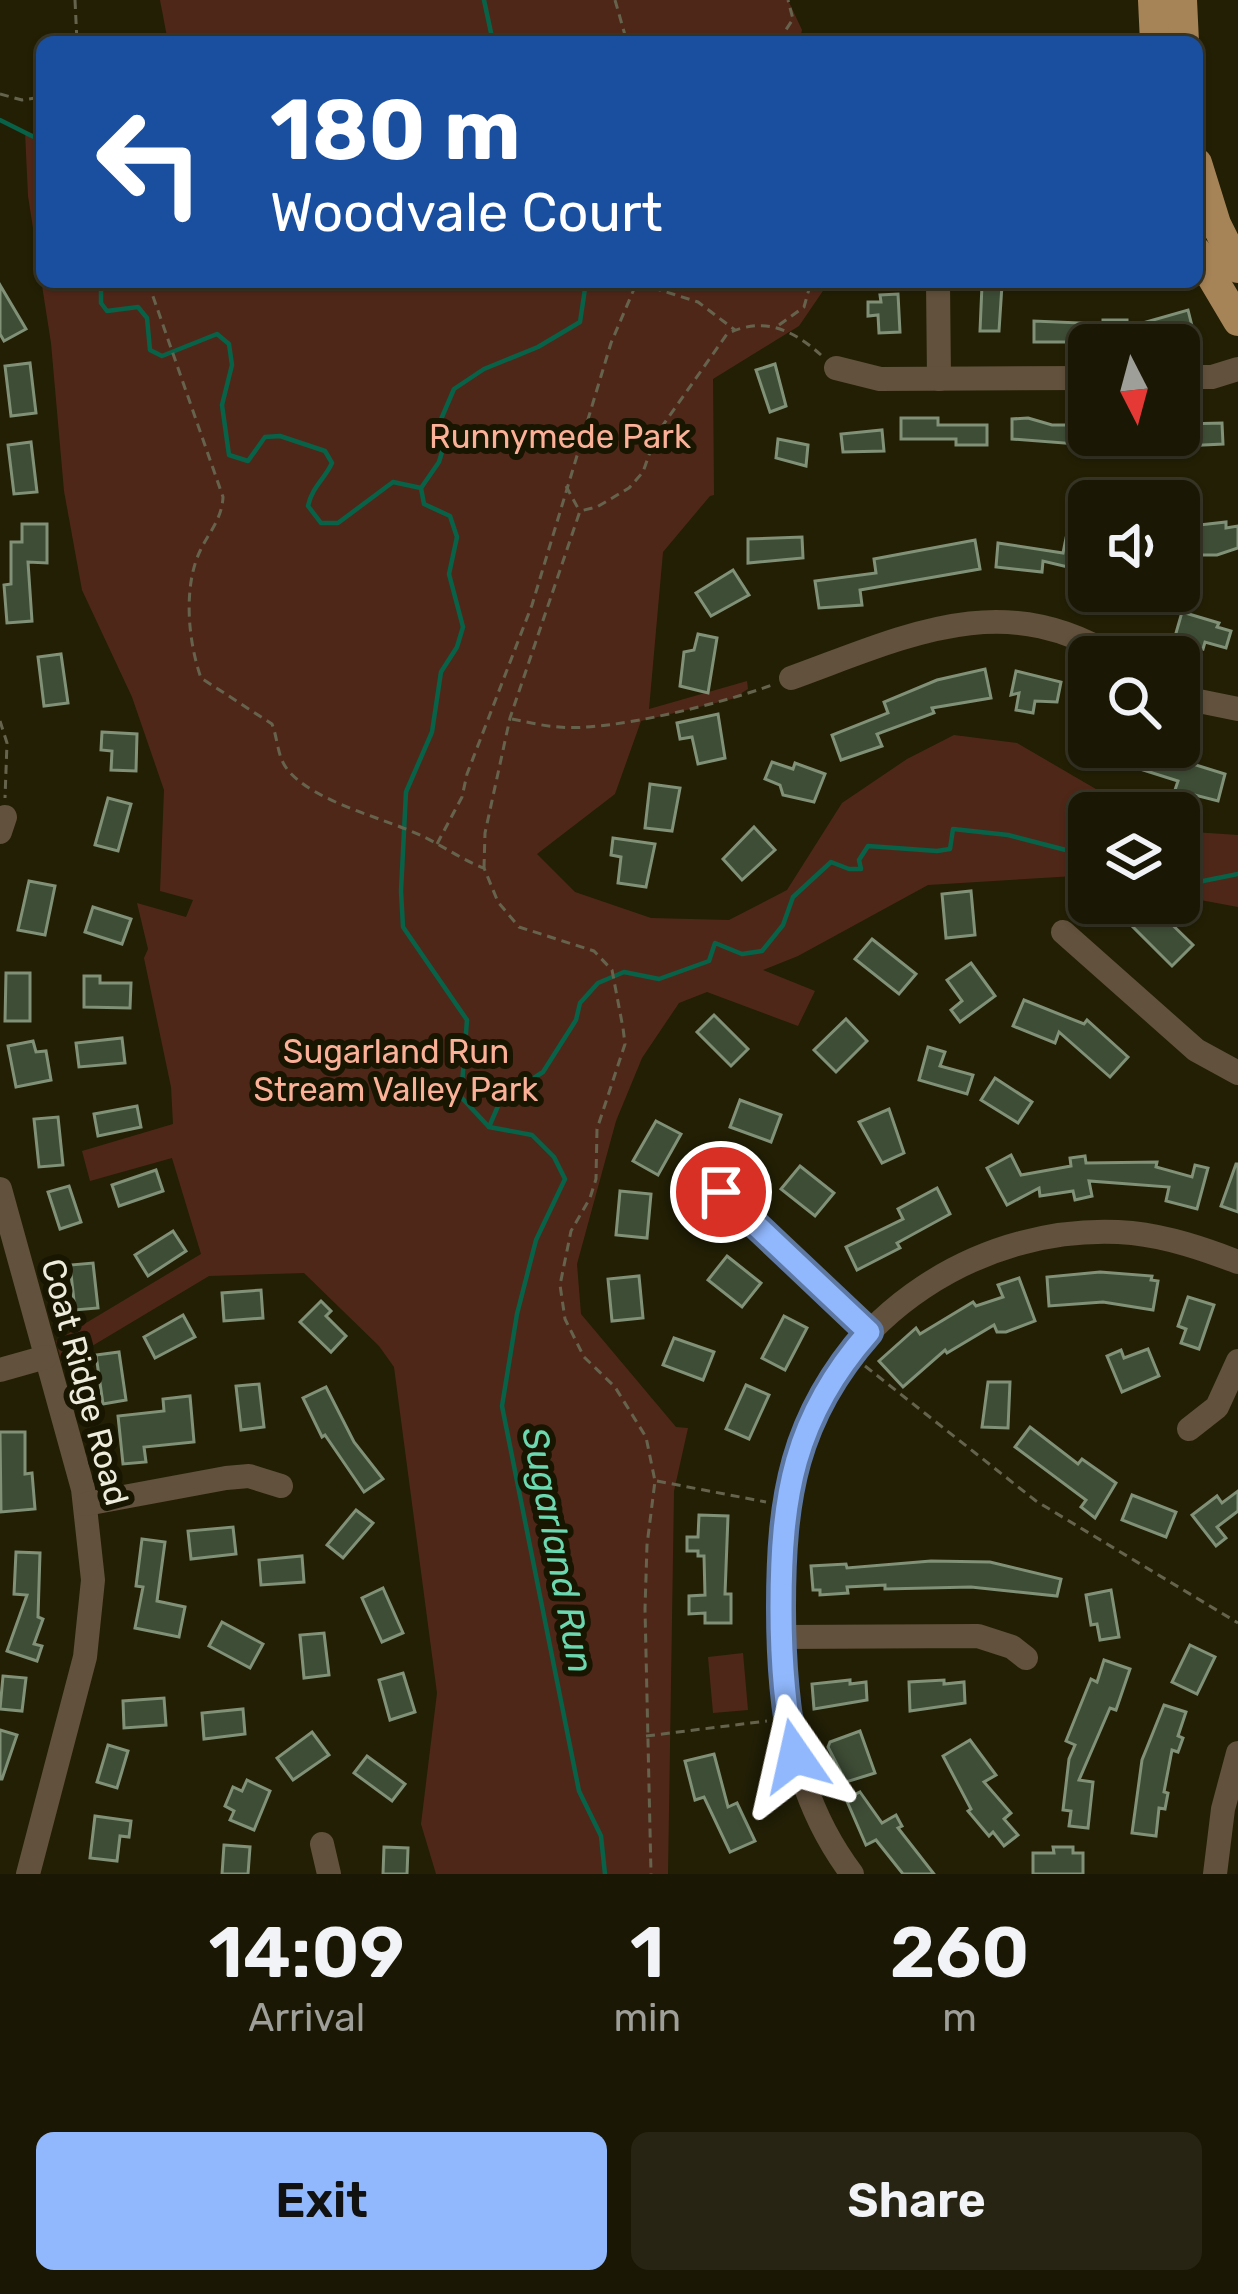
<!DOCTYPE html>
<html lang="en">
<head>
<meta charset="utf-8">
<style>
	body { margin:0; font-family:Rubik,sans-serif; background:#272413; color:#f1f3f6; height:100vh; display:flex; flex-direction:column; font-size:45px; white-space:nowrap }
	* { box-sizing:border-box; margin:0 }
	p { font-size:39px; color:#9f9f9a }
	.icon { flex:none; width:66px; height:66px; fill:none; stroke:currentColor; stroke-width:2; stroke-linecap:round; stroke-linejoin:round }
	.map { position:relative; height:1874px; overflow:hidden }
	.details { display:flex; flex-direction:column; background:#1a1704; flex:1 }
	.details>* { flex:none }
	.banner { position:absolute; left:36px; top:36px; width:1167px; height:252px; border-radius:18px; box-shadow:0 3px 9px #0004,0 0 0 3px #383626; background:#1a4fa0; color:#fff; overflow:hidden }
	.needle { width:78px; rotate:174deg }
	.controls { position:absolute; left:1068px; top:324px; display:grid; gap:24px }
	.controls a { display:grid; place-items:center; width:132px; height:132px; border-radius:18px; background:#1a1704; box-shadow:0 3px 9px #0004,0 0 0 3px #383626; font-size:60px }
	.pin { position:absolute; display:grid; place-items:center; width:102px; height:102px; color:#fff; margin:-51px; border:6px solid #fff; border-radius:50%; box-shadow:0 3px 12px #0007 }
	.me { position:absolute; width:132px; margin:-66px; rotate:349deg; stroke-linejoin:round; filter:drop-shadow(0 0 9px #0008) }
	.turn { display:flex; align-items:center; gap:42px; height:252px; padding:0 36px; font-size:54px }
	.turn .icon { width:156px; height:156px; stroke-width:2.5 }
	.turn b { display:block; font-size:84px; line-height:102px }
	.eta { display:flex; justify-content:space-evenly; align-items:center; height:204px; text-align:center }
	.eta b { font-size:72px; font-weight:600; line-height:84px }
	.cta { display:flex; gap:24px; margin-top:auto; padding:24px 36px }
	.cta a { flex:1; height:138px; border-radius:18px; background:#91b8fd; color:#111; font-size:48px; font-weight:600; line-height:138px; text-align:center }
	.cta a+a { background:#272413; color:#f1f3f6 }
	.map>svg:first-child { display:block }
	.green { fill:#4f2719 }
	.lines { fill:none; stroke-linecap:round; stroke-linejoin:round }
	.stream { stroke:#086248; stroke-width:4.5 }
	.building { fill:#3e4d36; stroke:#809178; stroke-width:3 }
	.path { stroke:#66634d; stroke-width:3; stroke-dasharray:9 6; stroke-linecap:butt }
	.minor { stroke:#62513c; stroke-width:24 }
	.major { stroke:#a78457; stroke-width:30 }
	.route-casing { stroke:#5e78a4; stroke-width:30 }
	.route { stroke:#91b8fd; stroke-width:21 }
	.labels { text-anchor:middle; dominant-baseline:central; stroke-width:12; stroke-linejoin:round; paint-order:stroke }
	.park-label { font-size:33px; fill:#fbb197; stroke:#181500 }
	.street-label { font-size:33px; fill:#edecdc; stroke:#181500 }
	.water-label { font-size:36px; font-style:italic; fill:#6bd8b0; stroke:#181500 }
</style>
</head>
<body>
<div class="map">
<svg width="1238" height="1874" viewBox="0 0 1238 1874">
	<rect width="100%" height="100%" fill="#221f05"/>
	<!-- green -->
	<g class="green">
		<path d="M160,0H788L802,30L799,42H168Z"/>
		<path d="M25,131L36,135L42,146V282H829L799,326L713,379L714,495L710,496L663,552L649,709L747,681L748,689L732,699L641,721L615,794L537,854L575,892L651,918L729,920L787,890L842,803L907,759L954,735L1017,743L1137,813H1089V878L1075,876L928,885L798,956L763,970L815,991L798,1026L707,992L679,1003L642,1058L616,1121L577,1264L581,1314L676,1427L688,1428L674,1491L668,1874H436L421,1824L437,1693L394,1367L379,1346L304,1273L209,1276L62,1364L56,1341L201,1254L172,1158L90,1181L82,1151L173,1124L171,1087L144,958L148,949L137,903L186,917L193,900L160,891L164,790L132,697L82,590L64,491L51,343L28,196Z"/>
		<path d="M1179,831L1238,835V907L1179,896Z"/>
		<path d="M743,1653L748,1710L713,1713L708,1657Z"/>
	</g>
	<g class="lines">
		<!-- stream -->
		<g class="stream">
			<path d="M484,0L493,42"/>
			<path d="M0,120L42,141"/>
			<path d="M42,187V196"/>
			<path d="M101,282V303L107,311L138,307L147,318L150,350L162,356L217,334L229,344L232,365L222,405L229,455L248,461L265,437L280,436L325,451L332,463C324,480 312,487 308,506L321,523H338L393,482L421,488"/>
			<path d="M586,282L580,322L538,347L484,369L454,389L439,424L444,445L439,462L421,488L424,504L450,516L457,537L449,574L463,627L457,647L441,672L432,732L406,792L401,891L403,927L467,1020L461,1097L489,1127L532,1135L554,1157L565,1179L536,1240L517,1314L502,1406L579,1791L601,1836L605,1874"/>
			<path d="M1179,857L1198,882L1238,874"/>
			<path d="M489,1127L501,1099L543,1072L576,1020L580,1003L598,983L624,972L659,979L709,961L715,943L742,954L762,951L783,925L793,897L831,862L849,869H861L859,860L868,846L937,851L950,849L953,829L1008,835L1089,856"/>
		</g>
	</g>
	<!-- building -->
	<g class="building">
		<path d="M0,285L26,329L4,341L0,334Z"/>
		<path d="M982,285H1002L999,331H980Z"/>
		<path d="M898,294L900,332L879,333L878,315L868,316V302H881L880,295Z"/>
		<path d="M1188,310L1192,326L1151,341L1146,322Z"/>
		<path d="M1103,320H1127V337L1104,342H1034V321L1103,324Z"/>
		<path d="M30,363L36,413L11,416L5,366Z"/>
		<path d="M775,364L786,406L770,412L756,370Z"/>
		<path d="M901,418H938V425H987V445H956V439H901Z"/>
		<path d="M1028,418L1052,425H1089V445L1012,439V419Z"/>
		<path d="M1222,423L1223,444L1184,446L1183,424Z"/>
		<path d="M882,430L884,451L843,452L841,434Z"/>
		<path d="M778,439L808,445L806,466L776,458Z"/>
		<path d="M31,442L37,492L14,494L8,445Z"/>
		<path d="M1226,522V528L1238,526V548L1217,555H1199L1201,550L1192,547L1190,526Z"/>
		<path d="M22,524H47V563L28,562L32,621L7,623L4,585L11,584V542H22Z"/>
		<path d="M802,537L803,558L748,563V539Z"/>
		<path d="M1066,538L1089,544V572L1043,561L1042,572L996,567L998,543L1063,553Z"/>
		<path d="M975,540L980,569L860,590L862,605L819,608L815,581L876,573L874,559Z"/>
		<path d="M733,570L749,595L711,616L696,593Z"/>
		<path d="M1109,591H1159L1166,594L1158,613Z"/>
		<path d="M1182,612L1219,623L1217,627L1231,631L1226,648L1205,642L1203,649L1174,640Z"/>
		<path d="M698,634L717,638L708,693L680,686L684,652L694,650Z"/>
		<path d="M61,654L68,703L44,706L38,657Z"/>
		<path d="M985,669L991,698L932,708L934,713L877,734L882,746L841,760L832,735L888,713L884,702L937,680Z"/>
		<path d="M1016,671L1061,682L1057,702L1035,701L1033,713L1016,710L1019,693L1011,695Z"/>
		<path d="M1079,697L1089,700V732L1069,719Z"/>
		<path d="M718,714L725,758L698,764L692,737L680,739L677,723Z"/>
		<path d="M102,732L137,734L136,771L111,770L112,751L101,750Z"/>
		<path d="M1123,747H1170L1167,756L1225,774L1218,801L1175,790L1178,781L1118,762Z"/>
		<path d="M772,762L793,769L795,763L825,774L814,802L783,795L780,785L765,779Z"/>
		<path d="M650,784L680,788L672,831L645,828Z"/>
		<path d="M108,798L131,804L118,851L95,845Z"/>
		<path d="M754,827L775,850L742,880L723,859Z"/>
		<path d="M613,838L655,844L646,887L618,883L621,857L611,855Z"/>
		<path d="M29,881L55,886L45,935L18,930Z"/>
		<path d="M971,891L975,935L946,938L942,894Z"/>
		<path d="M1153,906L1193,945L1172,966L1133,927Z"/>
		<path d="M93,907L131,919L122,944L85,932Z"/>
		<path d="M872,939L916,974L899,994L855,959Z"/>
		<path d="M971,963L995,996L960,1022L951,1010L962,1001L947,980Z"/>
		<path d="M6,973H30V1021H5Z"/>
		<path d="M84,976H100V983H131L130,1008L84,1007Z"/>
		<path d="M1024,1000L1084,1024L1087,1020L1128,1057L1110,1077L1059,1032L1055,1043L1013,1026Z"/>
		<path d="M714,1015L748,1049L731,1066L697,1032Z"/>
		<path d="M846,1019L867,1041L836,1072L814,1050Z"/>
		<path d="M122,1038L125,1063L79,1067L76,1043Z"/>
		<path d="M33,1041L36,1052L46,1051L51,1080L16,1087L8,1046Z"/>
		<path d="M928,1047L945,1052L940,1066L973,1075L967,1094L919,1080Z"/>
		<path d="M995,1078L1032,1102L1018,1123L981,1100Z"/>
		<path d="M740,1100L781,1115L771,1142L730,1127Z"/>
		<path d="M137,1106L141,1127L98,1136L94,1114Z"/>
		<path d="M889,1109L904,1153L882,1163L859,1122Z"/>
		<path d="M58,1117L63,1165L39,1167L34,1119Z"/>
		<path d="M656,1121L681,1134L658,1175L633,1161Z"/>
		<path d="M1011,1155L1021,1175L1071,1166L1070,1158L1085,1156L1086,1163L1157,1162L1156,1167L1192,1177L1195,1165L1208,1168L1197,1209L1166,1201L1169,1187L1089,1181L1092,1196L1075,1200L1073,1191L1040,1196L1039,1188L1007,1205L987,1168Z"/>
		<path d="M1236,1164H1238V1212L1221,1206Z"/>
		<path d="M800,1166L834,1193L815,1216L781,1189Z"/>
		<path d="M156,1170L163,1191L119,1206L112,1185Z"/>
		<path d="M69,1186L81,1222L60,1229L48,1192Z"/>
		<path d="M937,1188L950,1214L897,1243L900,1248L857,1270L846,1247L903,1219L898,1209Z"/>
		<path d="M620,1191L651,1194L647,1238L616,1235Z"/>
		<path d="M173,1231L186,1251L148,1276L135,1255Z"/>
		<path d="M727,1256L761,1283L742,1307L708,1280Z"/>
		<path d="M93,1263L98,1308L75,1310L70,1265Z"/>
		<path d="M1100,1272L1152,1276L1151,1280L1158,1281L1153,1310L1103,1302L1049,1306L1047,1277Z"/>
		<path d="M639,1276L643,1318L612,1321L608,1279Z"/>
		<path d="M1019,1278L1035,1321L1006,1332H997L994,1325L947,1353L945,1350L903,1387L879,1361L916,1328L920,1334L973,1302L976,1306L1003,1297L998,1285Z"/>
		<path d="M261,1290L263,1318L224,1321L222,1293Z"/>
		<path d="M1188,1297L1214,1305L1199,1349L1181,1343L1186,1329L1178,1326Z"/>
		<path d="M321,1301L331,1311L326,1316L346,1336L331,1352L300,1322Z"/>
		<path d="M183,1315L195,1337L155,1358L144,1337Z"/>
		<path d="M784,1316L807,1328L785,1370L762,1358Z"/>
		<path d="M674,1338L714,1352L703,1380L663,1365Z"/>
		<path d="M1148,1349L1159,1376L1122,1392L1107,1356L1121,1350L1124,1358Z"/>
		<path d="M119,1352L126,1400L103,1404L96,1355Z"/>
		<path d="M988,1382H1010L1008,1428L982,1427Z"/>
		<path d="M259,1384L264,1427L241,1430L236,1386Z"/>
		<path d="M746,1385L769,1395L749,1439L726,1429Z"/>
		<path d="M326,1387L354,1442L383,1479L364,1492L325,1435L322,1437L303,1398Z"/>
		<path d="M190,1396L194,1442L144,1447L146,1462L123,1464L118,1416L164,1411L163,1399Z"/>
		<path d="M1030,1427L1078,1464L1082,1459L1116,1483L1095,1518L1081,1507L1086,1500L1015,1447Z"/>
		<path d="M0,1432H25V1474L32,1473L35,1509L1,1512Z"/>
		<path d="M1238,1491V1511L1217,1527L1226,1538L1216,1546L1192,1515L1217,1496L1222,1503Z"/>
		<path d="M1132,1495L1176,1512L1166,1537L1122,1520Z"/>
		<path d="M356,1510L373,1523L343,1558L327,1545Z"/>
		<path d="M699,1515L728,1516L725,1594H731V1623H705V1613L689,1614V1596L705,1595L704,1556H698V1551H687V1537H698Z"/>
		<path d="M233,1527L236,1554L191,1559L188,1531Z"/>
		<path d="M142,1539L165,1542L157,1601L185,1607L179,1637L135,1628L143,1587L136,1586Z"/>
		<path d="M16,1552L40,1553L38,1617L43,1619L34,1644L42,1646L37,1661L7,1651L27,1595L14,1594Z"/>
		<path d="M302,1556L304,1582L261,1585L259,1560Z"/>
		<path d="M931,1561L990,1562L1061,1579L1057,1596L971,1587L885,1589V1585L847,1587L848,1593L820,1595V1590H813L811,1566L846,1564L847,1568Z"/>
		<path d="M383,1588L403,1633L382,1642L362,1598Z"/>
		<path d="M1111,1590L1119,1637L1100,1640L1097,1624L1091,1625L1086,1595Z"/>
		<path d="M222,1622L263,1644L250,1668L209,1646Z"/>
		<path d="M324,1633L329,1675L304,1678L300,1635Z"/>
		<path d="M1190,1645L1215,1657L1197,1694L1172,1682Z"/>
		<path d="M1104,1660L1130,1669L1116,1710L1110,1708L1079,1780L1093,1782L1088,1828L1069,1826L1071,1811L1063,1810L1069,1759L1075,1745L1066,1741L1091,1679L1097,1682Z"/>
		<path d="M403,1673L415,1712L390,1720L379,1680Z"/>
		<path d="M3,1676L26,1678L22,1711L0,1709Z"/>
		<path d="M850,1680V1684L866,1682L867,1700L814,1709L812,1684Z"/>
		<path d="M944,1680V1684L964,1682L965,1703L910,1711L909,1682Z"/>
		<path d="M164,1698L166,1725L124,1728L123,1701Z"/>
		<path d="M1164,1705L1186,1712L1178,1736L1183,1738L1178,1752L1172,1750L1164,1792L1168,1793L1165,1809L1159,1808L1156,1836L1132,1833L1142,1760Z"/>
		<path d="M243,1709L245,1734L204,1739L202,1713Z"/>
		<path d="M0,1730L17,1735L2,1779H0Z"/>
		<path d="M860,1731L875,1773L846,1782L828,1747L830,1742Z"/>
		<path d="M312,1732L329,1755L293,1780L277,1758Z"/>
		<path d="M970,1740L996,1775L984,1782L1011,1813L1004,1819L1018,1835L1004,1846L993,1832L989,1836L968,1811L971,1809L943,1756Z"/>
		<path d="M108,1745L128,1751L117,1788L97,1782Z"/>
		<path d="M714,1754L728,1807L737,1803L755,1841L730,1852L704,1797L695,1800L685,1761Z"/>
		<path d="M367,1756L405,1784L392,1801L354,1773Z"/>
		<path d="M247,1780L270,1791L254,1830L230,1820L234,1811L225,1806L233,1787L242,1791Z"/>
		<path d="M860,1792L882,1823L896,1815L902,1826L898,1828L934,1874H903L876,1840L866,1845L846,1799Z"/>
		<path d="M95,1816L131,1821L129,1837L120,1836L117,1861L90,1858Z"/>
		<path d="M224,1845L250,1847L248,1874H222Z"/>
		<path d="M384,1847L408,1848L407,1874H383Z"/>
		<path d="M1053,1847H1073V1853H1083V1874H1033V1853H1054Z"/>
	</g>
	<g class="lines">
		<!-- path -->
		<g class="path">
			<path d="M75,0L77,42"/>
			<path d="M615,0L627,42"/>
			<path d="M778,42L793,19L788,0"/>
			<path d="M0,94L22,100L42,97"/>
			<path d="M148,282L223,497C222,519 209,532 200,551C183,587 188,641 201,678L272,724C278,739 277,756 287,769C314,803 386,818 424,837C445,847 462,860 484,868L498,902L519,927L594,951L612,970L623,1028L625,1044L597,1129L596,1179L590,1198L571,1231L560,1285L565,1319L584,1357L615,1387L646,1437L655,1481L647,1545L645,1609L651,1874"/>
			<path d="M638,283L698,302L735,330"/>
			<path d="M779,325L804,307L811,282"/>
			<path d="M566,486L579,510"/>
			<path d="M512,719C527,722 543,726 559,727C610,732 723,703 772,685"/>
			<path d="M0,721L7,743L5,798"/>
			<path d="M437,844L462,797L467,774L532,605L611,343L637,282"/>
			<path d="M484,868L485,833L510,718L580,511L597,507L629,488L643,472L656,435L727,334C763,316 792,329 821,355"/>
			<path d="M865,1366L1036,1501L1238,1623"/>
			<path d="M657,1481L766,1502"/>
			<path d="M646,1736L767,1721"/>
		</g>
		<!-- minor -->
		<g class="minor">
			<path d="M938,282L939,379"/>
			<path d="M836,368L880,379L1089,378"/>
			<path d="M1179,377H1212L1238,369"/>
			<path d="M791,678C902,638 1002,586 1114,657"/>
			<path d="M1179,697L1238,709"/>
			<path d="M0,832L5,817"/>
			<path d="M1063,932L1196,1050L1238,1073"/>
			<path d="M0,1189L83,1489L93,1580L85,1657L28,1874"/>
			<path d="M721,1192L869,1332"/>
			<path d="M0,1370L46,1357"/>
			<path d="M1189,1429L1217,1407L1238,1361"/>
			<path d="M86,1504L226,1478L249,1476L281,1486"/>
			<path d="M781,1637L978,1636L1012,1647L1026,1658"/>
			<path d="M322,1844L329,1874"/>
			<path d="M852,1874C797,1801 781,1713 781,1623C781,1568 779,1513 795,1460C837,1315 983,1220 1132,1233C1169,1237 1204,1249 1238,1262"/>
			<path d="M1215,1874L1223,1809L1238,1753"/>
		</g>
		<!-- major -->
		<g class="major">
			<path d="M1153,0L1155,42"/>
			<path d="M1182,0L1184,42"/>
			<path d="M1197,163L1216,224L1238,268"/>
			<path d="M1197,252L1238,321"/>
		</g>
	</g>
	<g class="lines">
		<!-- route casing -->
		<g class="route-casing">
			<path id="route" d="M721,1192L869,1332C793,1418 781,1498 781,1608C781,1659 784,1707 795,1756"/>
		</g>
		<!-- route -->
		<use href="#route" class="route"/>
	</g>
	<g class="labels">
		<!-- park labels -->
		<g class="park-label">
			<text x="560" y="436">Runnymede Park</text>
			<text x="396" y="1051">Sugarland Run<tspan x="396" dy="38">Stream Valley Park</tspan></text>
		</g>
		<!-- street labels -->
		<g class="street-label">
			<text transform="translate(85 1382) rotate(75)">Coat Ridge Road</text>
		</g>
		<!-- water labels -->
		<g class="water-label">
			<text transform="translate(558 1550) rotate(79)">Sugarland Run</text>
		</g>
	</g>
</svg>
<div class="controls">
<a><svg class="needle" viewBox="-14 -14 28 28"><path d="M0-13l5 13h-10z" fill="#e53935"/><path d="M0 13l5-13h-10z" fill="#9f9f9a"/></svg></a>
<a><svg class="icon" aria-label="sound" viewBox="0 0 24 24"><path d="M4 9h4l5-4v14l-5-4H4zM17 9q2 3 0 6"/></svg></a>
<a><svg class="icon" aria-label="search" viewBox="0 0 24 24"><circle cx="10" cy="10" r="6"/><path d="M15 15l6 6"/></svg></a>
<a><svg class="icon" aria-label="layers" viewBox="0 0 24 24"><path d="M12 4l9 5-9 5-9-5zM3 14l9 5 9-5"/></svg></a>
</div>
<div class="pin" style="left:721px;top:1192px;background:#d93025"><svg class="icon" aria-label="arrive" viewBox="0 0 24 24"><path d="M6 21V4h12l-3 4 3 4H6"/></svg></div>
<svg class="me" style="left:795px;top:1756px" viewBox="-20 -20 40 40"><path d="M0-17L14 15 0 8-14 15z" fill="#91b8fd" stroke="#fff" stroke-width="4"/></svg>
<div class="banner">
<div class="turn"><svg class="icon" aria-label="left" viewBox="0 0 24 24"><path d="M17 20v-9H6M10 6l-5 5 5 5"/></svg><div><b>180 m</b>Woodvale Court</div></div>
</div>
</div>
<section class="details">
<div class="eta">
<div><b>14:09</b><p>Arrival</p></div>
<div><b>1</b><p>min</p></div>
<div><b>260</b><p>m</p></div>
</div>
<div class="cta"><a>Exit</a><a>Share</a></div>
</section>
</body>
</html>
